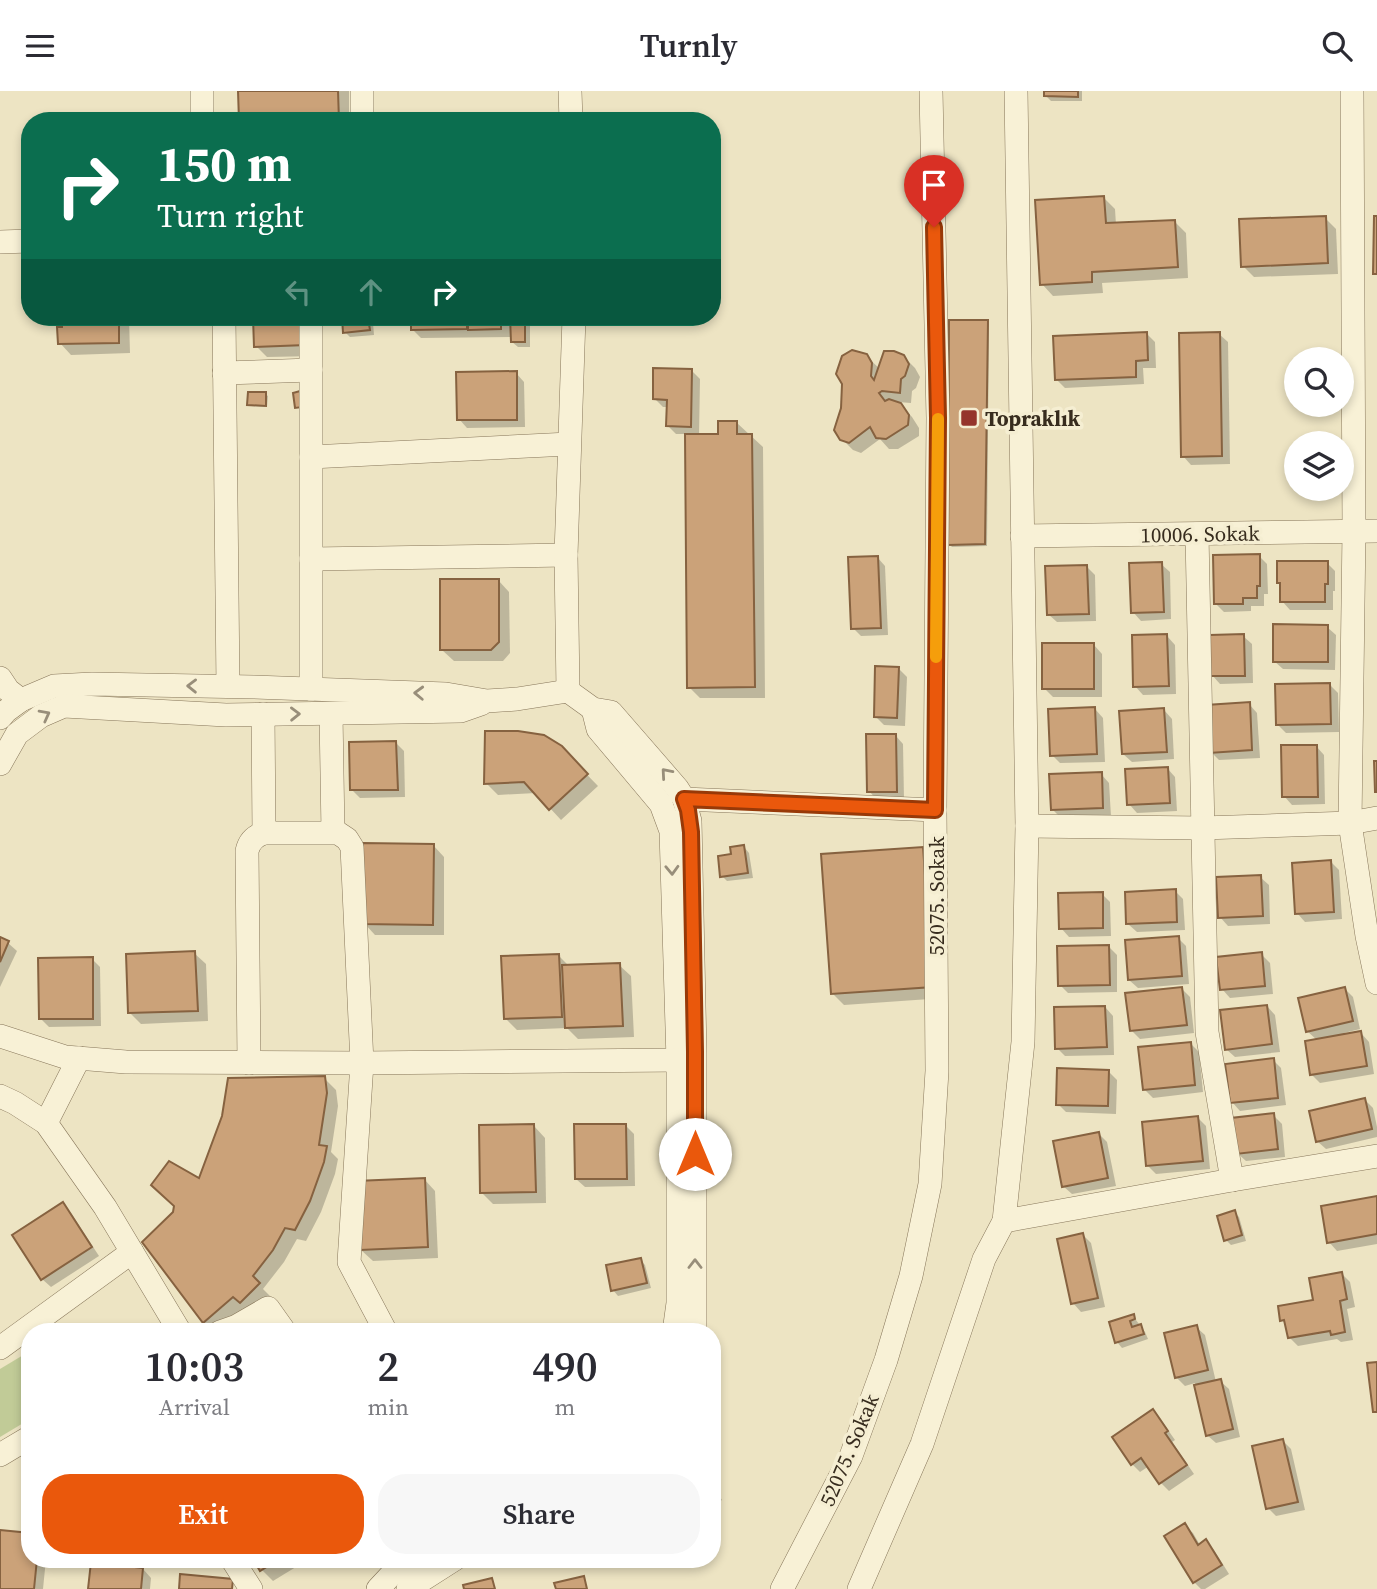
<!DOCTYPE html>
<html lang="en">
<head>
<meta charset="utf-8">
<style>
	body { margin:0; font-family:"Source Serif 4",serif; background:#f7f7f7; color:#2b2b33; height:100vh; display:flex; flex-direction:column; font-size:26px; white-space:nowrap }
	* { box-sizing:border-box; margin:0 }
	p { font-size:23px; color:#7c7c81 }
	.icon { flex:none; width:38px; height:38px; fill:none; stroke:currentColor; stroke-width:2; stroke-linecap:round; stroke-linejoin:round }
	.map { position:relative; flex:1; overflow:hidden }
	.panel { position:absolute; left:21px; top:1232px; width:700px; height:245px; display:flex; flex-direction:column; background:#fff; border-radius:28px; box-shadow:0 4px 10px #0003 }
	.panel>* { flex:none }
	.banner { position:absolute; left:21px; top:21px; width:700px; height:214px; border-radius:28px; box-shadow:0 4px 10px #0003; background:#0b6e4f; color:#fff; overflow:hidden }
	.tools { position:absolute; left:1284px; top:256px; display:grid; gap:14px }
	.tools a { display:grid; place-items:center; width:70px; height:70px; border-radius:50%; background:#fff; box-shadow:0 4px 10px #0003; font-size:35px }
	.pin { position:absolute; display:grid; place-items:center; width:60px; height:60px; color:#fff; margin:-72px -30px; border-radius:50% 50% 50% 0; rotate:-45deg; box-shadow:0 0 7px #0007 }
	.pin .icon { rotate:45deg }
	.me { position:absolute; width:77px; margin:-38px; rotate:0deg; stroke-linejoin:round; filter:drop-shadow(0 0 5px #0008) }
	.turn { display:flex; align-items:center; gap:24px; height:147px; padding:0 21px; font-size:32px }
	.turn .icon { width:91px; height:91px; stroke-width:2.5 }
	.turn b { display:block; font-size:49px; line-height:60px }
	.lanes { display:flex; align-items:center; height:66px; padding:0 21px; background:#0003; justify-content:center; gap:35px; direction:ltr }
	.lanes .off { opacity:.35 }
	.eta { display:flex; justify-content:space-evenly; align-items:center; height:119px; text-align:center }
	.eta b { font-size:42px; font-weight:600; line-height:49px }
	.primary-button { display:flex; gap:14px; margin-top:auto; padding:14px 21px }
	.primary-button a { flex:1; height:80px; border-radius:28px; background:#ea580c; color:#fff; font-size:28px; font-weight:600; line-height:80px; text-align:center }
	.primary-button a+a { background:#f7f7f7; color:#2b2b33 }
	header { display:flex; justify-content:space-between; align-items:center; height:91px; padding:0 21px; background:#fff; font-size:32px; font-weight:600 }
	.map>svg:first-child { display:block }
	.green { fill:#c1cb97 }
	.shadow { fill:#0003 }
	.building { fill:#cba279; stroke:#866240; stroke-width:2 }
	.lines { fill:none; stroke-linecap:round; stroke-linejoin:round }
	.minor-casing { stroke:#87765a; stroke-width:24 }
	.minor { stroke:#f8f1d6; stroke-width:23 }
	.oneway { stroke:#988e7a }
	.route-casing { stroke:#983908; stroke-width:18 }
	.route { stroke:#ea580c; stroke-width:12 }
	.slow { stroke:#f59e0b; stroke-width:12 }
	.poi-dot { fill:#95342b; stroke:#f5eed2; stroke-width:2.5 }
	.labels { text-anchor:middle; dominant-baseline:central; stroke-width:7; stroke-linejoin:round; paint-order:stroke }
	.poi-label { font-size:21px; font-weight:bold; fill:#372c1e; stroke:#f5eed2; text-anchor:start }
	.street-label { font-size:21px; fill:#372c1e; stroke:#f5eed2 }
</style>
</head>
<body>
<header><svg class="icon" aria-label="menu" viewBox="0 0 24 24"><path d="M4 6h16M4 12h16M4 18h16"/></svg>Turnly<svg class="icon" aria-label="search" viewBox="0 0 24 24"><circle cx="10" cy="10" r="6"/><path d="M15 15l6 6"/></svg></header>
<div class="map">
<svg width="1377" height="1498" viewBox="0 0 1377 1498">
	<rect width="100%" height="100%" fill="#ede4c3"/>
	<!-- green -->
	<path class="green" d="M30,1260V1328L0,1346V1278Z"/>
	<!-- shadow -->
	<g class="shadow">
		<rect x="240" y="0" width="109" height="30"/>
		<path d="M1045,0H1082V10H1051L1045,4Z"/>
		<path d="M1104,107L1115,118L1116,134L1174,130L1186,142L1188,187L1102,192L1103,202L1053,205L1042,193Z"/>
		<path d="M1325,127L1336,138L1338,183L1254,186L1243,175Z"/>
		<path d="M64,226H129L130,262L71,264L60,252L64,238Z"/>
		<path d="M255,226H315L317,265L267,266L256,255Z"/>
		<path d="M343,226H377L378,231L373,232L374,244L350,246L345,241Z"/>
		<path d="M413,226H526L530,229V256H518L512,251V246L421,247L413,239Z"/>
		<path d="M987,231L989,233L987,455L952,456L950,454Z"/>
		<path d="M1146,242L1155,251L1156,277H1143L1144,293L1065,297L1056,288Z"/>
		<path d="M1219,243L1228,251L1230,373L1191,374L1183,365Z"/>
		<path d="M866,265L880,278L903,265L915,277L920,286L916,297L912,300L911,312L898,311L912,326L919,337V345L898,358H889L880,348L861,362L853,359L841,347Z"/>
		<path d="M692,280L700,288L699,345H720L737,332L763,356L765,607H700L689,596L686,343H676L668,335V316H663L655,308Z"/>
		<path d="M516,282L524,291L525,336L467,337L459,328Z"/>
		<path d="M265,303L268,305L267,316L251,315L249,313Z"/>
		<path d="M1259,465L1267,473L1268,503H1264V515H1251V520L1224,521L1215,512Z"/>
		<path d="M877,466L885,475L888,544L861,545L853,537Z"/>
		<path d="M1327,472L1335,480V500H1333V519H1290L1282,510V494L1279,491Z"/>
		<path d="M1161,473L1170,481L1171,528L1141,530L1133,521Z"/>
		<path d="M1087,476L1095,484L1096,530L1057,531L1048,523Z"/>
		<path d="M498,489L509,501L510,562L503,570H454L442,559Z"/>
		<path d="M1327,536L1336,544L1335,579L1283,578L1274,570Z"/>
		<path d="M1167,545L1175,554L1176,603L1143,604L1135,595Z"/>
		<path d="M1243,545L1252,553L1253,592L1220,593L1212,584Z"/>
		<path d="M1094,554L1102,563V606H1053L1044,597Z"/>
		<path d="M898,577L907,586L905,635L884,634L876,626Z"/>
		<path d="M1329,593L1338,602L1339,641L1286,642L1278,634Z"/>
		<path d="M1249,613L1257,622L1260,667L1219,669L1211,661Z"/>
		<path d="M1095,618L1103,627L1105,671L1060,672L1052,664Z"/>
		<path d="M1164,619L1172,628L1174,668L1132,671L1123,663Z"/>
		<path d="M895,644L903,653L904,708L877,709L869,700Z"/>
		<path d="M396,652L404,660L405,706L360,707L352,699Z"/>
		<path d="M1316,655L1324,664L1325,713L1292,714L1284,705Z"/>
		<path d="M561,657L598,695L561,729L536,702L498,704L486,692Z"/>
		<path d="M1167,677L1175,686L1177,720L1137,722L1129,713Z"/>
		<path d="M1101,683L1109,692L1111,725L1061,727L1052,718Z"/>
		<path d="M433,754L444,766V844H375L364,832Z"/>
		<path d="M744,756L749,762L753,787L727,790L722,785L733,764Z"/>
		<path d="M922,757L933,769L944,907L844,914L833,903Z"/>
		<path d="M1331,771L1339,779L1342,828L1305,831L1297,822Z"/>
		<path d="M1260,786L1269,794L1270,833L1228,835L1220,826Z"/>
		<path d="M1175,800L1183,808L1185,839L1137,841L1128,833Z"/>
		<path d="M1102,803L1110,811L1111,845L1069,846L1061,837Z"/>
		<path d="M1178,847L1186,855L1189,893L1138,897L1129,889Z"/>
		<path d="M0,848L8,852L17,860L0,896Z"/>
		<path d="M1108,855L1117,864V901L1068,902L1060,894Z"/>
		<path d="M194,862L206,873L208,930L141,933L130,922Z"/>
		<path d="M1261,863L1270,872L1273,903L1230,907L1222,898Z"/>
		<path d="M559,865L570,876L619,874L631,885L634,946L578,948L567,937L517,939L506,928Z"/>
		<path d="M92,868L100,876L101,935L49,936L40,927Z"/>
		<path d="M1182,898L1190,906L1194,942L1140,948L1131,939Z"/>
		<path d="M1345,898L1353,906L1360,938L1344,942L1345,945L1361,942L1369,951L1374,983L1320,992L1312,984L1317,949L1307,940Z"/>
		<path d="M1267,915L1275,924L1280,961L1235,966L1226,958Z"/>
		<path d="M1105,916L1113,925L1114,964L1065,965L1057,957Z"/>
		<path d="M1190,952L1199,961L1203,1001L1153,1007L1144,998Z"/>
		<path d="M1273,969L1281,977L1286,1014L1240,1020L1232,1011Z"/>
		<path d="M1109,981L1117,989L1116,1023L1066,1021L1058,1013Z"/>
		<path d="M324,987L336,999L338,1015L331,1061L338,1068L335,1083L321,1121L306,1150L297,1148L284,1171L263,1198L270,1205L252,1222L246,1216L217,1241H215L204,1231L175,1122L199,1090Z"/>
		<path d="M1364,1008L1373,1017L1377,1036V1046L1326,1058L1317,1050Z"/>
		<path d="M1273,1024L1282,1033L1285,1066L1246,1070L1237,1062Z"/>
		<path d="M1198,1027L1206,1035L1210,1078L1156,1083L1148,1075Z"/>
		<path d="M534,1035L545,1047L546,1112L493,1113L482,1102Z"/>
		<path d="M626,1035L634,1043L635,1095L585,1096L576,1088Z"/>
		<path d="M1099,1043L1107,1051L1116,1095L1072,1103L1063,1095Z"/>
		<path d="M424,1088L435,1100L438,1167L373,1170L361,1159Z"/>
		<path d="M1377,1107V1153L1337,1160L1329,1151Z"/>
		<path d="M62,1113L71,1122L99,1165L51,1196L42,1188L14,1145Z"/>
		<path d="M1234,1121L1239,1126L1246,1150L1231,1154L1226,1149Z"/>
		<path d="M1083,1144L1091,1152L1105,1216L1081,1221L1073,1212Z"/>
		<path d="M640,1169L645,1174L651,1197L618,1205L613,1199Z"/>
		<path d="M1342,1183L1350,1191L1355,1216L1347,1218L1353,1249L1341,1251L1337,1248L1298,1255L1289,1246L1287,1234L1282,1229L1315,1210Z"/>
		<path d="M1133,1225L1145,1241L1148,1248L1122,1257L1117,1251L1111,1232Z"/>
		<path d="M1196,1236L1205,1244L1216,1291L1220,1290L1229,1298L1240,1346L1216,1352L1207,1344L1195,1292L1185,1295L1176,1286Z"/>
		<path d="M1153,1320L1161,1329L1175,1349L1172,1351L1194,1383L1169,1400L1161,1392L1149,1375L1140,1381L1132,1373L1114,1347Z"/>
		<path d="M1283,1350L1291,1358L1305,1419L1276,1425L1268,1417Z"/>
		<path d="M712,1394L722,1409L712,1415Z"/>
		<path d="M1184,1434L1193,1442L1200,1454L1206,1451L1214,1459L1229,1483L1205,1498H1201L1194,1491L1166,1445Z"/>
		<path d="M0,1441L30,1468H46L43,1498H0Z"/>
		<path d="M255,1468H309L273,1490L262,1479Z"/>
		<path d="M143,1478L151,1487L150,1498H90Z"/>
	</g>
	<!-- building -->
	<g class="building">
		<path d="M238,0H338L339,30H239Z"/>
		<path d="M1044,0H1078V6L1044,5Z"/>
		<path d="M1104,105L1106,132L1175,129L1178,176L1092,181V191L1040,194L1035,109Z"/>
		<path d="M1326,125L1328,172L1241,176L1239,128Z"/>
		<path d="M1374,125H1377V183H1373Z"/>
		<path d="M62,226H119V252L58,253L57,236H62Z"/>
		<path d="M253,226H305L306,254L254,256Z"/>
		<path d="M342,226H373L368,227L370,239L343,242Z"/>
		<path d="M411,226H467V238L411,239Z"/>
		<path d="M468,226H501V238L468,239Z"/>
		<path d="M510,226H525V251H511Z"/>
		<path d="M949,229H988L985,453L948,454Z"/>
		<path d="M1147,241L1148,269L1136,270V286L1055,289L1053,245Z"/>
		<path d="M1220,241L1222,365L1181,366L1179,242Z"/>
		<path d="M852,259L867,263L872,272L871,285L874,289L884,260H894L904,264L909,273L905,285L901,288L900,302L882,300L879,302L885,310L889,308L901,312L909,324L908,334L886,348L876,347L870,336L849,352L840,349L834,339L841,317L842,293L836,283L842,265Z"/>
		<path d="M653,277L692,278L691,336L666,335L667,309L653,308Z"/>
		<path d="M517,280V329H457L456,281Z"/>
		<path d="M300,300L303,316L295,317L293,302Z"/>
		<path d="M248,301H266V315L247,314Z"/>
		<path d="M718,330H737V343H752L755,596L687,597L685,343H718Z"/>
		<path d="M1260,463V495H1257V507H1243V513H1214L1213,464Z"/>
		<path d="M878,465L881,537L851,538L848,466Z"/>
		<path d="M1277,470H1328V493H1325V511H1280V492H1277Z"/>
		<path d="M1162,471L1164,521L1131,522L1129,472Z"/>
		<path d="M1087,474L1089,523L1047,524L1045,475Z"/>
		<path d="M440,488H499V551L491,559H440Z"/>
		<path d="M1273,533L1328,534V571H1273Z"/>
		<path d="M1167,543L1169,595L1133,596L1132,544Z"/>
		<path d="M1244,543L1245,585H1210V544Z"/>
		<rect x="1042" y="552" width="52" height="46"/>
		<path d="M875,575L899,576L897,627L874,626Z"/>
		<path d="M1330,592L1331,633L1276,634L1275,593Z"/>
		<path d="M1250,611L1252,659L1209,662L1206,614Z"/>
		<path d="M1095,616L1097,663L1050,665L1048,618Z"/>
		<path d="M1164,617L1167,661L1122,663L1119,620Z"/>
		<path d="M485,640H518L544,644L562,655L588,683L549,719L524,691L484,693Z"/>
		<path d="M866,643H896L897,701H867Z"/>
		<path d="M396,650L398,699H350L349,651Z"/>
		<path d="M1281,654H1317L1318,706H1282Z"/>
		<path d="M1374,670H1377V701H1375Z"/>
		<path d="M1168,676L1170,712L1127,714L1125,678Z"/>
		<path d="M1102,681L1103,717L1051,719L1049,683Z"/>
		<path d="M363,752L434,753L433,834L362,833Z"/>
		<path d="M744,754L748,782L720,786L718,765L731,763L730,756Z"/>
		<path d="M923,756L933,896L831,903L821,763Z"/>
		<path d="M1331,769L1334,821L1295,823L1292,772Z"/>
		<path d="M1261,784L1263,825L1218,827L1216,786Z"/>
		<path d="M1176,798L1177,831L1126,833L1125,801Z"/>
		<path d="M1103,801V837L1059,838L1058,802Z"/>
		<path d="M1179,845L1182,885L1128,889L1125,849Z"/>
		<path d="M0,846L9,850L0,871Z"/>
		<path d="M1109,854L1110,894L1058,895L1057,855Z"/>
		<path d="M195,860L198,920L128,922L126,863Z"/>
		<path d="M1262,861L1265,895L1220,899L1216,866Z"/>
		<path d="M559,863L562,926L504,928L501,865Z"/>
		<path d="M93,866V928H39L38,867Z"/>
		<path d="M620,872L623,935L565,937L562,874Z"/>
		<path d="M1182,896L1187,934L1130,940L1125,902Z"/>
		<path d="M1345,896L1353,930L1306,941L1298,907Z"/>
		<path d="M1267,914L1272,953L1225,959L1220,919Z"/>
		<path d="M1105,915L1107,956L1055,958L1054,916Z"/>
		<path d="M1361,940L1367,975L1310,984L1305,950Z"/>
		<path d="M1191,951L1195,994L1143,999L1138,956Z"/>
		<path d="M1274,967L1278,1007L1230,1012L1225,973Z"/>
		<path d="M1057,977L1109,979L1108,1015L1056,1014Z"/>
		<path d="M325,985L327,1002L319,1054L327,1055L324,1071L310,1110L295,1139L285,1137L273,1159L253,1185L260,1192L240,1212L233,1206L203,1232L142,1151L173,1121L174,1115L151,1094L169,1070L199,1087L222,1025L228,987Z"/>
		<path d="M1365,1007L1372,1038L1316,1051L1309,1020Z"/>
		<path d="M1274,1022L1278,1058L1236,1063L1231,1027Z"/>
		<path d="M1198,1025L1203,1070L1146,1075L1142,1031Z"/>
		<path d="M534,1033L536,1101L480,1102L479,1034Z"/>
		<path d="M574,1033H626L627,1088H575Z"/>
		<path d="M1099,1041L1108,1087L1062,1096L1053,1050Z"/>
		<path d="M425,1087L428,1156L360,1159L356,1090Z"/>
		<path d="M1377,1105V1143L1327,1152L1321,1115Z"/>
		<path d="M63,1111L92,1156L41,1189L12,1144Z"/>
		<path d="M1235,1119L1242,1144L1224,1150L1217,1125Z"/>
		<path d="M1083,1142L1098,1207L1071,1213L1057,1148Z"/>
		<path d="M641,1167L647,1192L611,1200L606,1174Z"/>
		<path d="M1342,1181L1347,1208L1340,1210L1345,1241L1331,1244L1330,1240L1288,1247L1284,1229L1280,1230L1278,1215L1313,1209L1309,1187Z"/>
		<path d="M1134,1223L1135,1228L1130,1230L1132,1236L1141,1233L1144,1243L1115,1252L1109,1231Z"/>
		<path d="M1197,1234L1208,1279L1175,1287L1164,1242Z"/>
		<path d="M1377,1271V1321H1373L1367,1272Z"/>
		<path d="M1221,1288L1233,1338L1206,1345L1194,1294Z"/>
		<path d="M1153,1318L1168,1340L1165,1342L1187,1374L1159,1393L1141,1367L1131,1374L1112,1346Z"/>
		<path d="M1283,1348L1298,1411L1266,1418L1252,1355Z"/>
		<path d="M1185,1432L1198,1454L1206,1448L1222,1474L1193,1492L1164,1445Z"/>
		<path d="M0,1439L30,1442V1468H37L34,1498H0Z"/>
		<path d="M253,1468H279L260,1480Z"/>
		<path d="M91,1471L143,1477L141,1498H88Z"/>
		<path d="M180,1483L233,1488L232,1498H179Z"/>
		<path d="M584,1485L587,1498H556L554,1492Z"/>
		<path d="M492,1487L495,1498H464L463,1494Z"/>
	</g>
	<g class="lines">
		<!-- minor casing -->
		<g class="minor-casing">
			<g id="minor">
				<path d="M202,0V30"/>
				<path d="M570,0L571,30"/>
				<path d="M1352,0L1354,440L1350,732L1367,845L1377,892"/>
				<path d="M362,30V0"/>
				<path d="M0,151L30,150"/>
				<path d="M224,226L228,595"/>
				<path d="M224,282L311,279"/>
				<path d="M311,366L569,353"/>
				<path d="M1197,443L1207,941L1232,1089"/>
				<path d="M1022,445L1377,440"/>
				<path d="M311,468L566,464"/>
				<path d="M0,587L8,599L21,609"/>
				<path d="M311,598V226"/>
				<path d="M568,600L566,464L574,226"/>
				<path d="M593,618L598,638L661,713L671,740L678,969V1212L674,1241"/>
				<path d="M263,623L264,742"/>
				<path d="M331,623L333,741"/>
				<path d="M0,627L6,620L21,609L54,595L92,593L254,596L446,603L487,610L517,608L568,600L593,618L611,621L677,697L684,708L690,730L695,961V1241"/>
				<path d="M0,673L17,643L41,625L64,615L226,624L461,620L481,613"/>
				<path d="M684,708L935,719"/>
				<path d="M1027,735L1202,737L1350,732L1377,727"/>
				<path d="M0,945L65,966L126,971L362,972L678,969"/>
				<path d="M249,972L247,760C249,751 254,745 264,742H338L347,748L352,756L362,972L349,1171L386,1241"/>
				<path d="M0,1005L15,1012L46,1032L105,1116L180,1241"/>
				<path d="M46,1032L79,967"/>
				<path d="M1004,1130L1232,1089L1377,1065"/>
				<path d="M220,1241L237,1235L268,1217L285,1241"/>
				<path d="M0,1257L132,1161"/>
				<path d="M0,1364L30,1346"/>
				<path d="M232,1468L251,1498"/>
				<path d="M378,1498L391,1484L416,1468"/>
				<path d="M408,1498L455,1468"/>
				<path d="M782,1498L851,1365L886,1269L911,1185L930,1093L937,980L935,719L938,327L931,0"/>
				<path d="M859,1498L922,1353L984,1168L1004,1130L1023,951L1027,735L1016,0"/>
			</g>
		</g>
		<!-- minor -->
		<use href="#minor" class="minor"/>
	</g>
	<!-- one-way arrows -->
	<defs><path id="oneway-chevron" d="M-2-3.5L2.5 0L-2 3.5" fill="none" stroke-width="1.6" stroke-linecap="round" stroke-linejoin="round" transform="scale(1.75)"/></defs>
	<g class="oneway">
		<use href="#oneway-chevron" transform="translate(192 595) rotate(-179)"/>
		<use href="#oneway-chevron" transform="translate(419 602) rotate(-178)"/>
		<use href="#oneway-chevron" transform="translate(295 623) rotate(-1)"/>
		<use href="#oneway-chevron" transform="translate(45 624) rotate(-28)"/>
		<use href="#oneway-chevron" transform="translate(666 682) rotate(-131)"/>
		<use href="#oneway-chevron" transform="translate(672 779) rotate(88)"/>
		<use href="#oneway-chevron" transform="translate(695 1173) rotate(-90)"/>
	</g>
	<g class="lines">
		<!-- route casing -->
		<g class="route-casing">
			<path id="route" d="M695,1063V961L691,741L688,719L684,708L935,719L938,327L934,136"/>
		</g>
		<!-- route -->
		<use href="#route" class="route"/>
		<!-- slow -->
		<path class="slow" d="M936,566L938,328"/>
	</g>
	<!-- markers -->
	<rect class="poi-dot" x="960" y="318" width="18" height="18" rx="3.5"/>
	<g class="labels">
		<!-- poi labels -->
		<g class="poi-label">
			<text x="985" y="327">Topraklık</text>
		</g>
		<!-- street labels -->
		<g class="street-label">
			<text transform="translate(1200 443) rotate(-1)">10006. Sokak</text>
			<text transform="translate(936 805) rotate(-90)">52075. Sokak</text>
			<text transform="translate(849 1359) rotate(-67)">52075. Sokak</text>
		</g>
	</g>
</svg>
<div class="tools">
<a><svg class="icon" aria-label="search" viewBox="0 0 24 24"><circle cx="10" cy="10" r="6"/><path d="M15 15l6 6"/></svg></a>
<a><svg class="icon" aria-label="layers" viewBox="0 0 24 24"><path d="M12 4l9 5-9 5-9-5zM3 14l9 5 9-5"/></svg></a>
</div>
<div class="pin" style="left:934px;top:136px;background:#d93025"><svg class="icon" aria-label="arrive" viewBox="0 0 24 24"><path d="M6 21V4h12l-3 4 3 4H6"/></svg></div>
<svg class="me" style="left:695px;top:1063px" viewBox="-20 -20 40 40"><circle r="19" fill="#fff"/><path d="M0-13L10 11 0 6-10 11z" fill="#ea580c"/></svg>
<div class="banner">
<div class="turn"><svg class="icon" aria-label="right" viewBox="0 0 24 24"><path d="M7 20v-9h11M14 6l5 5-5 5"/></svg><div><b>150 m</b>Turn right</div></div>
<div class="lanes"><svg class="icon off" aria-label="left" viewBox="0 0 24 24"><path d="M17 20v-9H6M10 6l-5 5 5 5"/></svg><svg class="icon off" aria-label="ahead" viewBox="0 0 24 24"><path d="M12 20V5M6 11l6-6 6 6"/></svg><svg class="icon" aria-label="right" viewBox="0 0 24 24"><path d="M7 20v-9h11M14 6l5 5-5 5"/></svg></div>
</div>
<section class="panel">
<div class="eta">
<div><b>10:03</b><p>Arrival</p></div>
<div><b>2</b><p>min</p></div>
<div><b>490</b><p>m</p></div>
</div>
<div class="primary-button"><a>Exit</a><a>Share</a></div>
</section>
</div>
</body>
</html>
